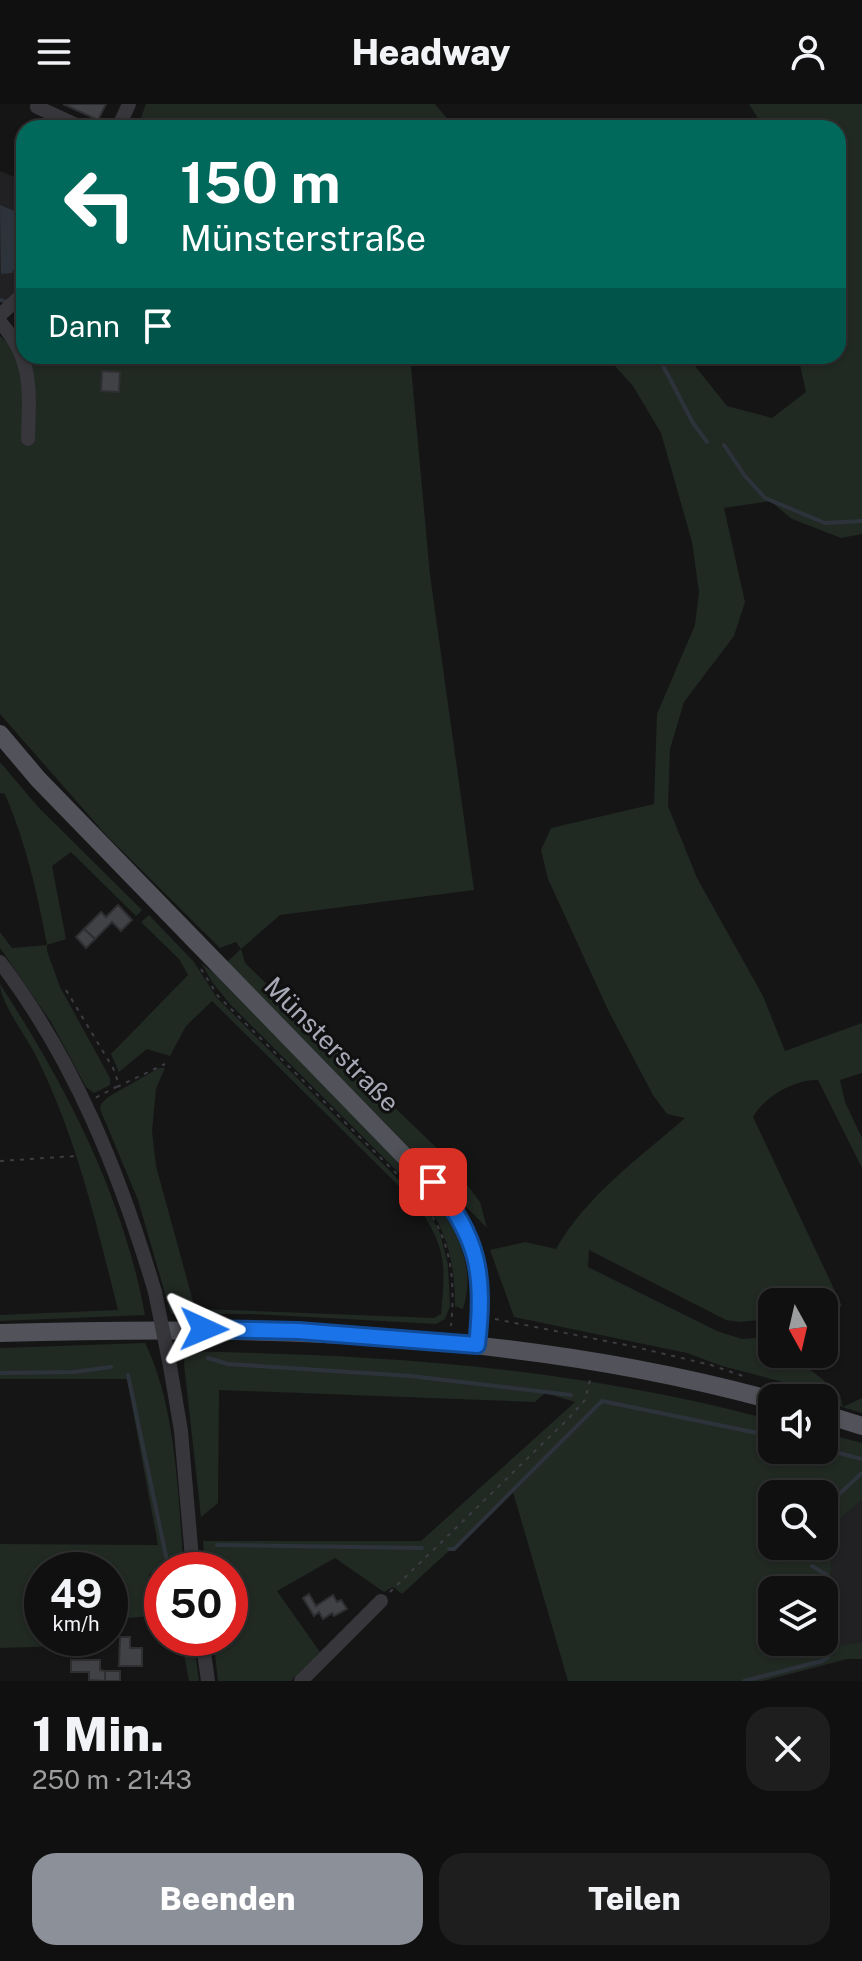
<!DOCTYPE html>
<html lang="de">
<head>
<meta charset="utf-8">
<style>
	body { margin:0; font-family:"Public Sans",sans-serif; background:#1e1e1e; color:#f1f3f6; height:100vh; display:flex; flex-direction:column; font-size:30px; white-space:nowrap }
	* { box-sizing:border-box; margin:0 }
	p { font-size:26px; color:#9c9d9f }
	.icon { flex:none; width:44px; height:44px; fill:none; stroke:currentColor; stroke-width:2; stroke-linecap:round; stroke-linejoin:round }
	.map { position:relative; height:1577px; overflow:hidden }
	.panel { display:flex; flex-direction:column; background:#101010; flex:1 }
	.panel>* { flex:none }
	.top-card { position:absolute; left:16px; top:16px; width:830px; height:244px; border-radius:24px; box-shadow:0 2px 6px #0004,0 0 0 2px #303030; background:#00695c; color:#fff; overflow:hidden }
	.needle { width:52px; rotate:172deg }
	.fabs { position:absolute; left:758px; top:1184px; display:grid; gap:16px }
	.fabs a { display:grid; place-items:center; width:80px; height:80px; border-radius:16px; background:#101010; box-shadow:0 2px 6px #0004,0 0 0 2px #303030; font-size:40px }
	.speed { position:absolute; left:24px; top:1448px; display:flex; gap:16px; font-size:40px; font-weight:700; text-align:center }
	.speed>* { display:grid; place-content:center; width:104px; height:104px; border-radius:50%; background:#101010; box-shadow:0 2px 6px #0004,0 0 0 2px #303030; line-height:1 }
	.speed small { font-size:20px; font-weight:400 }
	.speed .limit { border:12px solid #d22; background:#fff; color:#111 }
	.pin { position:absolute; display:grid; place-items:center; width:68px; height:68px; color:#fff; margin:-34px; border-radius:16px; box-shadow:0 4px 12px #0006 }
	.me { position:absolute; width:88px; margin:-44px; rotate:91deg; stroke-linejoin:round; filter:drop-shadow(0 0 6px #0008) }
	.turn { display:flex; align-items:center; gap:28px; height:168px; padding:0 32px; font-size:36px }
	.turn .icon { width:104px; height:104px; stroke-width:2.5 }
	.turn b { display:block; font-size:56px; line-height:68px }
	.then { display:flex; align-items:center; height:76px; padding:0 32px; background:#0003; gap:16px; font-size:30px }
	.round { display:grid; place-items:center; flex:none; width:84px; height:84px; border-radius:24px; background:#1e1e1e }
	.overview { display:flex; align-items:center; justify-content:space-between; height:136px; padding:0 32px }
	h1 { font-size:48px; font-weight:800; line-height:60px }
	.button { display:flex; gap:16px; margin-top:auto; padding:16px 32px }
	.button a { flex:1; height:92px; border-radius:24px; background:#8c9099; color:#fff; font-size:32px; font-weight:800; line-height:92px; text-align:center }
	.button a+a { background:#1e1e1e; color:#f1f3f6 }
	header { display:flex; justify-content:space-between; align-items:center; height:104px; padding:0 32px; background:#101010; font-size:36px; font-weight:800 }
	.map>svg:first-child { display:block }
	.built { fill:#212123 }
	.green { fill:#212923; fill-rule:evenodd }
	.water { fill:#2d333b }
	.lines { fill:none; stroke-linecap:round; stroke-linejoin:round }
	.stream { stroke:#2d333b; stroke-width:4 }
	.building { fill:#414246; stroke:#2f2f32; stroke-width:2 }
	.path { stroke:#3c3c42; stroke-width:2; stroke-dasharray:4 6; stroke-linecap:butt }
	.minor { stroke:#36363b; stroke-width:14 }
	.major { stroke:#52525a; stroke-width:18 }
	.minor-bridge { stroke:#36363b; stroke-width:14 }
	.route-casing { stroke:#114b97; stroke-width:20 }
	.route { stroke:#1a73e8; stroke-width:14 }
	.labels { text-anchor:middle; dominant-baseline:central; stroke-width:6; stroke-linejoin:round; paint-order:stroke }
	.street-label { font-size:26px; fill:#a7a9b6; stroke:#101011 }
</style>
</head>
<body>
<header><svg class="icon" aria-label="menu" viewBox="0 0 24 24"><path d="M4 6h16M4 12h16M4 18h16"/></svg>Headway<svg class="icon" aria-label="person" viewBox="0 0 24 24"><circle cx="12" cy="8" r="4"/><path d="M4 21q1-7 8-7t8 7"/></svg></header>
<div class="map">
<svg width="862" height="1577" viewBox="0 0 862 1577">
	<rect width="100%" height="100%" fill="#151516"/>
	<!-- built -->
	<g class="built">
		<path d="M0,67L24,77V179L6,199L0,196Z"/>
		<path d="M862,1396V1538L830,1544L831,1457L837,1416Z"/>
	</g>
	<!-- green -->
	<g class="green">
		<path d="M146,0H435L455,24H137Z"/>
		<path d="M749,0H862V430L841,434L792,415L770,397L724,404L745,498L734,532L684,598L670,645L668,702L697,774L763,892L785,947L862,919V969L840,976L845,998L862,1034V1064L818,976C795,975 764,993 753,1013L842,1202L824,1209V1198H772V1215L740,1218L726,1216L589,1146L588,1163L717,1227L742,1235L772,1233V1250H787L816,1270L840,1290L843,1303L862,1294V1309L842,1303L809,1285L722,1262L687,1249L514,1213L490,1146L525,1138L556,1145C586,1092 639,1054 685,1014L667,1010L653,991L609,908L548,775L541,746L551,724L654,700L657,610L695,521L699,488L692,438L661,329L633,282L606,252H687L727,302L772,314L806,288L798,252H838V24H764Z"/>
		<path d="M0,232L24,252H410L430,471L474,786L280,811L241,845L245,859L446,1053L480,1098L487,1124L227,858L241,845L236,838L220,844L107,732L0,610Z"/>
		<path d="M0,658L39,704L142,806L136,812L71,748L52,762L66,835L47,841V847L60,883L110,974V981L94,989L86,983L51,918L0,844V828L12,844L47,841C37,788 26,739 5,690L0,689Z"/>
		<path d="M149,811L194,858L217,894L399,1076L431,1112L440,1129L448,1161L450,1202L445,1215L436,1220L253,1210H171L138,1096L100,1005L101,1000L108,993L159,964H165L156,985L152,1027L156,1062L194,1201L202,1205L434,1214L441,1210C446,1157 446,1143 415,1098L212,897L186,922L170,952L147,945L119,968L111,950L188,871L179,855L141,818Z"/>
		<path d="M201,859L224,877L435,1095C458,1129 476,1163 463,1205L455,1202C455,1159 447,1125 420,1090L230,900L212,878Z"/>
		<path d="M0,880C66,982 123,1091 145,1211L0,1217V1211L118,1206C96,1118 76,1031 35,950C26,932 0,898 0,880Z"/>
		<path d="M145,1239C177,1304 178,1394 184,1466H162V1509H159L151,1471L153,1469L149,1470L158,1511L110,1516V1466H42V1534H63V1542L0,1544V1440L158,1441L127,1275H0V1244Z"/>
		<path d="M185,1247C246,1249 307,1250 368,1254C504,1262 640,1281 772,1316V1346H824V1329L862,1339V1396L837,1417L831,1457L830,1543L862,1538V1555H847L763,1577H568L513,1388L402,1490L393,1483L384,1488L335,1454L277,1487L320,1548L291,1577H218L213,1534H230V1466H205L203,1437H421L575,1298L545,1289L535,1298L219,1286L218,1399L201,1413L184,1260ZM772,1390H824V1442H772ZM824,1486V1538H772V1486Z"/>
		<path d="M181,1534H193L199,1577H189Z"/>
	</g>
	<!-- water -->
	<path class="water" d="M0,101L24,111C24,135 25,147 12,169L1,170Z"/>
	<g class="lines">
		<!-- stream -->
		<g class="stream">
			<path d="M0,196L4,197"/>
			<path d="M23,205H24"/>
			<path d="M658,252L693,319L707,338"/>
			<path d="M724,341L745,372L765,394L825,419L862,417"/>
			<path d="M208,1254L228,1260L411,1272L571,1291"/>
			<path d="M0,1269L74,1268L111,1263"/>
			<path d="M128,1271L167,1457"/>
			<path d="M824,1345L862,1355"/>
			<path d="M824,1404L862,1369"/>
			<path d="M217,1441L422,1444"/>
			<path d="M785,1442L797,1453"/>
			<path d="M449,1445H454L602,1297L772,1332"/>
			<path d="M744,1577L822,1557L828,1553L827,1471L812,1462"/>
		</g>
	</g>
	<!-- building -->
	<g class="building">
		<path d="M63,0H106L98,16Z"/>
		<path d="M34,16L52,24H31Z"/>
		<path d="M102,267L120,268L119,288L101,287Z"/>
		<path d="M118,801L132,816L121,827L112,818L95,835L84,825L101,808L106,813Z"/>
		<path d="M84,825L95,835L86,844L76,833Z"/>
		<path d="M309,1490L316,1502L333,1491L337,1498L341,1496L347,1505L334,1512L332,1509L323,1515L319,1508L314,1512L303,1494Z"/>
		<path d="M120,1533H130V1544H142V1562H119Z"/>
		<path d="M71,1556H100V1566L105,1567V1577L89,1576V1568H71Z"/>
		<rect x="105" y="1567" width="15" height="10"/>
	</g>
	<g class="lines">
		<!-- path -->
		<g class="path">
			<path d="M201,865L218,892L417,1090C450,1131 456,1170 451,1222"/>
			<path d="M66,886L113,964L118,978L116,983L95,994"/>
			<path d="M117,983L165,960"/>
			<path d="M0,1057L76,1052"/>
			<path d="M495,1215L631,1242L711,1261L746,1273"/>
			<path d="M782,1285L803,1294"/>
			<path d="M390,1488L569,1314L585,1296L591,1272"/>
		</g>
		<!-- minor -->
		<g class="minor">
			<path d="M37,3L83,24"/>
			<path d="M118,24L129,0"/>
			<path d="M0,211L24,189"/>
			<path d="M0,218C34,255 29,288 28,335"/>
			<path d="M0,858C75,957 120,1070 155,1188"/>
			<path d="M170,1262L181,1327L193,1466"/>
			<path d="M202,1534L208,1577"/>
			<path d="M301,1577L381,1497"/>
		</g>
		<!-- major -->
		<g class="major">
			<path d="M0,630L38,675L448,1097C481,1147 483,1183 477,1241"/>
			<path d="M0,1229C261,1221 519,1227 772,1296"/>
			<path d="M824,1310L862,1322"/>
		</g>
		<!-- minor-bridge -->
		<path class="minor-bridge" d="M155,1188L170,1262"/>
	</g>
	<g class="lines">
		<!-- route casing -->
		<g class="route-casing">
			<path id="route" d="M204,1225L298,1227L477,1241C485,1171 479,1133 433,1078"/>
		</g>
		<!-- route -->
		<use href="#route" class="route"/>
	</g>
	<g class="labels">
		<!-- street labels -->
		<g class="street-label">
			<text transform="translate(332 940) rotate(45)">Münsterstraße</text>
		</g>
	</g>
</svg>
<div class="fabs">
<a><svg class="needle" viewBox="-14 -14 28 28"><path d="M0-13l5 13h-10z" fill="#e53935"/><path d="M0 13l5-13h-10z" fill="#9c9d9f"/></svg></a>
<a><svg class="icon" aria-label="sound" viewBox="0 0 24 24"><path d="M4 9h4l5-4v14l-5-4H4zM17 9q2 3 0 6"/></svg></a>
<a><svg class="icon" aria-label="search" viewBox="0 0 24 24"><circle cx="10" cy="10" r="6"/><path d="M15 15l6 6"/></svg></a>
<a><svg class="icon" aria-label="layers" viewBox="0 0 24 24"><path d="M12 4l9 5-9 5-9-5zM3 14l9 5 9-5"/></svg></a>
</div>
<div class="speed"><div>49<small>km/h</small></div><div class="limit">50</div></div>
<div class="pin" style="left:433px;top:1078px;background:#d93025"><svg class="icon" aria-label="arrive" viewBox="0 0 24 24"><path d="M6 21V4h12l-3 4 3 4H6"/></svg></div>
<svg class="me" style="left:204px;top:1225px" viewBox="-20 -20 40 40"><path d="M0-17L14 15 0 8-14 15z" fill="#1a73e8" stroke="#fff" stroke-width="4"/></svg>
<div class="top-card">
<div class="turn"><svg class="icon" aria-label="left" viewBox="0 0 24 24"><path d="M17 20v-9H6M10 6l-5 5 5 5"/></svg><div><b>150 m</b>Münsterstraße</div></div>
<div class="then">Dann<svg class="icon" aria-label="arrive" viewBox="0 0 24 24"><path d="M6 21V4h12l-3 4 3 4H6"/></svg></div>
</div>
</div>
<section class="panel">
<div class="overview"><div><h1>1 Min.</h1><p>250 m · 21:43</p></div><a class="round"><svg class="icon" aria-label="close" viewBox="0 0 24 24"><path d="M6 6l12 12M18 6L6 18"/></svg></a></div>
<div class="button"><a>Beenden</a><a>Teilen</a></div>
</section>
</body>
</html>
